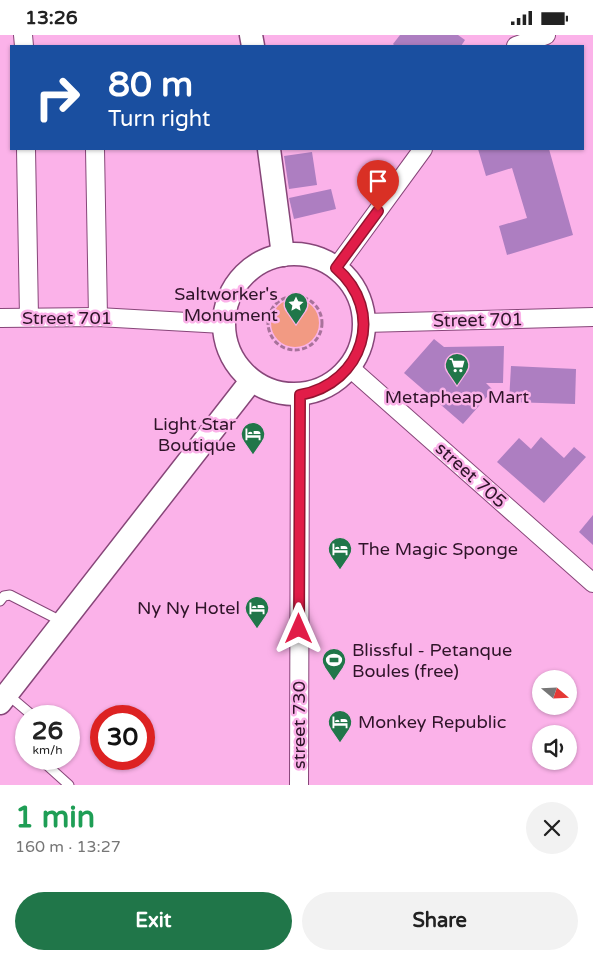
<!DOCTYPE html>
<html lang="en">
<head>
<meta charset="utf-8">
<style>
	body { margin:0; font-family:"Varela Round",sans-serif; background:#f2f2f2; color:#222; height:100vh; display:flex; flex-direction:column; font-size:19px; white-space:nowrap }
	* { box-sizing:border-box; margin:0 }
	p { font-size:16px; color:#767676 }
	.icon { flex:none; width:28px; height:28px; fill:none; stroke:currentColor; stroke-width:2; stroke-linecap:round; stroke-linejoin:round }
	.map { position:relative; height:750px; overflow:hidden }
	.drawer { display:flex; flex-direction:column; background:#fff; flex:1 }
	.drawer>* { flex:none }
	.top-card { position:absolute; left:10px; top:10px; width:574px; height:105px; border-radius:0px; box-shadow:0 1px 4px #0004; background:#1a4fa0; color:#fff; overflow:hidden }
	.needle { width:32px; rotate:109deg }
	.controls { position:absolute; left:532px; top:635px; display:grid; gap:10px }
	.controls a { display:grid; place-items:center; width:45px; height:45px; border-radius:50%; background:#fff; box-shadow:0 1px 4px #0004; font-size:25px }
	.speed { position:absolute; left:15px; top:670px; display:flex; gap:10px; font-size:25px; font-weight:700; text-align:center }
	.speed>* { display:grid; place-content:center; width:65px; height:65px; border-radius:50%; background:#fff; box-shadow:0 1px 4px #0004; line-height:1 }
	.speed small { font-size:12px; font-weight:400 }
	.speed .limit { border:8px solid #d22; background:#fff; color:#111 }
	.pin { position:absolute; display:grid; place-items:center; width:42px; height:42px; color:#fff; margin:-51px -21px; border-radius:50% 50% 50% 0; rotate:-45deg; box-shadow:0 0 5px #0007 }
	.pin .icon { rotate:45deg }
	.me { position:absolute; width:55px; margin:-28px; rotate:0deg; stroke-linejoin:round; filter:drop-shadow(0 0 4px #0008) }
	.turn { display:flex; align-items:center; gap:18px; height:105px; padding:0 15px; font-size:22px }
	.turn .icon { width:65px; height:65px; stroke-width:2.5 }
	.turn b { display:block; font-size:35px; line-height:42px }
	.round { display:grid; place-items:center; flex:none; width:52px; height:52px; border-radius:26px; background:#f2f2f2 }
	.overview { display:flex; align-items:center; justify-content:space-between; height:85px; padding:0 15px }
	h1 { font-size:30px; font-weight:700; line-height:38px; color:#1e9e55 }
	.action { display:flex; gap:10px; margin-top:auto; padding:10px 15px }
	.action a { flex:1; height:58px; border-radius:30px; background:#207649; color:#fff; font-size:20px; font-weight:700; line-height:58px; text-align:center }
	.action a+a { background:#f2f2f2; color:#222 }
	.status { display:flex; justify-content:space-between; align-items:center; height:35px; padding:0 25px; background:#fff; direction:ltr }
	.status svg { height:14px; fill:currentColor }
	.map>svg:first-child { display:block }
	.green { fill:#f29a83 }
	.building { fill:#ad7ec1 }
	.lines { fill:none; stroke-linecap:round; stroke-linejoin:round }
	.service-casing { stroke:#874679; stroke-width:11 }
	.minor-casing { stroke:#874679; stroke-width:20 }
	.tertiary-casing { stroke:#874679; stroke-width:25 }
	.path { stroke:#a8729b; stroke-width:3; stroke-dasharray:5 2.5; stroke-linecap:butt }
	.service { stroke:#fff; stroke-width:9 }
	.minor { stroke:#fff; stroke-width:18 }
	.tertiary { stroke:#fff; stroke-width:22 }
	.route-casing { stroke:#92132f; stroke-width:12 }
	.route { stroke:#e11d48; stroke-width:9 }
	.labels { text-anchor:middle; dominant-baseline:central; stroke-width:5; stroke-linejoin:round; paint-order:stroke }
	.poi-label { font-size:18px; fill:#2f1429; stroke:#fbb2e9; text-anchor:end }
	.street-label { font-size:18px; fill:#2f1429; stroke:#fbb2e9 }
</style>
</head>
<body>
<div class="status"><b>13:26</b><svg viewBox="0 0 49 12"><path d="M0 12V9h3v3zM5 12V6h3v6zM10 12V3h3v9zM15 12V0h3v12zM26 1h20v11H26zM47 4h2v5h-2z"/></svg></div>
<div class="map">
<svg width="593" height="750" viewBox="0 0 593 750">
	<rect width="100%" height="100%" fill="#fbb2e9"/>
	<!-- green -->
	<circle class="green" cx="295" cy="288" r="24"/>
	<!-- building -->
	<g class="building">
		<path d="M400,0H458L465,5L461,11H395L393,9Z"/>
		<path d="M478,114H549L573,200L507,220L499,191L527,183L512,133L486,141Z"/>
		<path d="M312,117L317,150L289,154L284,121Z"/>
		<path d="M331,154L336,174L294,184L289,163Z"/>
		<path d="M434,304L444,312L504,311L503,348H486L493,355L463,389L404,338Z"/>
		<path d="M511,331L576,334L575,369L509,367Z"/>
		<path d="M541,402L564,423L574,412L586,422L544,468L497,427L519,403L531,414Z"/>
		<path d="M593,480V510L579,497Z"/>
	</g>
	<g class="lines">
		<!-- service casing -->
		<g class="service-casing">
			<g id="service">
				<path d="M0,566L4,561L10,560L63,587"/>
				<path d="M7,659L33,681"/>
				<path d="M40,724L69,750"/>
			</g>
		</g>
		<!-- minor casing -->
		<g class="minor-casing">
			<g id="minor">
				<path d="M23,0L24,11"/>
				<path d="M516,11L546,0"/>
				<path d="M26,114L29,282"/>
				<path d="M95,114L98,282"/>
				<path d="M336,233L423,114"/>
				<path d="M0,283L98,282L223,289"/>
				<path d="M364,288L593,282"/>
				<path d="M349,332L593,548"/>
				<path d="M299,750L300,360"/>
			</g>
		</g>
		<!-- tertiary casing -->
		<g class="tertiary-casing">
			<g id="tertiary">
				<path d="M251,0L253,11"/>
				<path d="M269,114L283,220"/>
				<circle cx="294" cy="289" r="70"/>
				<path d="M0,668L251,346"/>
			</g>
		</g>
		<!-- path -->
		<circle class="path" cx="295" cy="288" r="27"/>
		<!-- service -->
		<use href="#service" class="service"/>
		<!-- minor -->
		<use href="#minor" class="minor"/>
		<!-- tertiary -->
		<use href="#tertiary" class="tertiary"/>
	</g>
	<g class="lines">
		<!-- route casing -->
		<g class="route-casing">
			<path id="route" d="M299,594L300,360C364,348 386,276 336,233L378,176"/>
		</g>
		<!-- route -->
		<use href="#route" class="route"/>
	</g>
	<!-- icons -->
	<defs>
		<g id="sight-pin" transform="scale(1.25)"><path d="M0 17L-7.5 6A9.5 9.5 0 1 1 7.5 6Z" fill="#207649" stroke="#fbb2e9"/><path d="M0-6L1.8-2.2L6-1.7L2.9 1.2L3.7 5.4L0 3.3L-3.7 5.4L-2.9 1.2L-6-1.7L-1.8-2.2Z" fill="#fff"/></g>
		<g id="supermarket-pin" transform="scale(1.25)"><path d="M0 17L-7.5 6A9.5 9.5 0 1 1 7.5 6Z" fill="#207649" stroke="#fbb2e9"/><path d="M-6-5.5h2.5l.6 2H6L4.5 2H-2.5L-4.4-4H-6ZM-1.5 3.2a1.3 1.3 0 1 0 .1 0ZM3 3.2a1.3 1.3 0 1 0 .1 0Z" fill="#fff"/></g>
		<g id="hotel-pin" transform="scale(1.25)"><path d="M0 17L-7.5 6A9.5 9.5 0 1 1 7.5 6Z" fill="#207649" stroke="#fbb2e9"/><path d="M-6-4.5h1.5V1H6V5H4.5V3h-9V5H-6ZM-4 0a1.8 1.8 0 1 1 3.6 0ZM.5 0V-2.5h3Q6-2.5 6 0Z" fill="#fff"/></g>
		<g id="stadium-pin" transform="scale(1.25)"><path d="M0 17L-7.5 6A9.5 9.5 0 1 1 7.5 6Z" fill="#207649" stroke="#fbb2e9"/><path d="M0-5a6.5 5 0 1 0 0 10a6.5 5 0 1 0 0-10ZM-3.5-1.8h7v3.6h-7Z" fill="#fff"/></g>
	</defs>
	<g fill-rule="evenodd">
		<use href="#sight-pin" x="296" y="269"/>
		<use href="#supermarket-pin" x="457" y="330"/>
		<use href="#hotel-pin" x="253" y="399"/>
		<use href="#hotel-pin" x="340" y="514"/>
		<use href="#hotel-pin" x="257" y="573"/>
		<use href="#stadium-pin" x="334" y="625"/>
		<use href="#hotel-pin" x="340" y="687"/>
	</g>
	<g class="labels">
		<!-- poi labels -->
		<g class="poi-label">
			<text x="278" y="259">Saltworker's<tspan x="278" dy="21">Monument</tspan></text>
			<text x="457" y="362" text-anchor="middle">Metapheap Mart</text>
			<text x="236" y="389">Light Star<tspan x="236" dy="21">Boutique</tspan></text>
			<text x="358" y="514" text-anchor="start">The Magic Sponge</text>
			<text x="240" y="573">Ny Ny Hotel</text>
			<text x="352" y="615" text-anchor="start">Blissful - Petanque<tspan x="352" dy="21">Boules (free)</tspan></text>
			<text x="358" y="687" text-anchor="start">Monkey Republic</text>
		</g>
		<!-- street labels -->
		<g class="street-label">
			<text x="67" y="283">Street 701</text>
			<text transform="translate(478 285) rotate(-1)">Street 701</text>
			<text transform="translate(471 440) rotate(42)">street 705</text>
			<text transform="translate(299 690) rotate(-90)">street 730</text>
		</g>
	</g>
</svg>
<div class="controls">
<a><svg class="needle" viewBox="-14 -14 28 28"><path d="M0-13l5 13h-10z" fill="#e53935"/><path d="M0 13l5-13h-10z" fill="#767676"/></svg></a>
<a><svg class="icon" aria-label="sound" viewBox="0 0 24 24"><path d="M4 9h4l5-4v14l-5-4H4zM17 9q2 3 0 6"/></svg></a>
</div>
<div class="speed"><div>26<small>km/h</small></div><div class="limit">30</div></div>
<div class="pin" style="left:378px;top:176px;background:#d93025"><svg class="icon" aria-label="arrive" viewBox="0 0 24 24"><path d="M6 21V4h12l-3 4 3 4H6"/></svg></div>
<svg class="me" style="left:299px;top:594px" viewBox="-20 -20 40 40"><path d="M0-17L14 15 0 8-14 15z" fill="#e11d48" stroke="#fff" stroke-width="4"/></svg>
<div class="top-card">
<div class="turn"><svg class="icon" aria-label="right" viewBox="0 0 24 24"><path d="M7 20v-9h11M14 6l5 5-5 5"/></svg><div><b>80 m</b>Turn right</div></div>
</div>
</div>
<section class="drawer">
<div class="overview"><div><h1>1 min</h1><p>160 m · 13:27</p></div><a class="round"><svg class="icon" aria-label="close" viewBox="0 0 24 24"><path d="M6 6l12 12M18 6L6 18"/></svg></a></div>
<div class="action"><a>Exit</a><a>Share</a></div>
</section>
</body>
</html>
